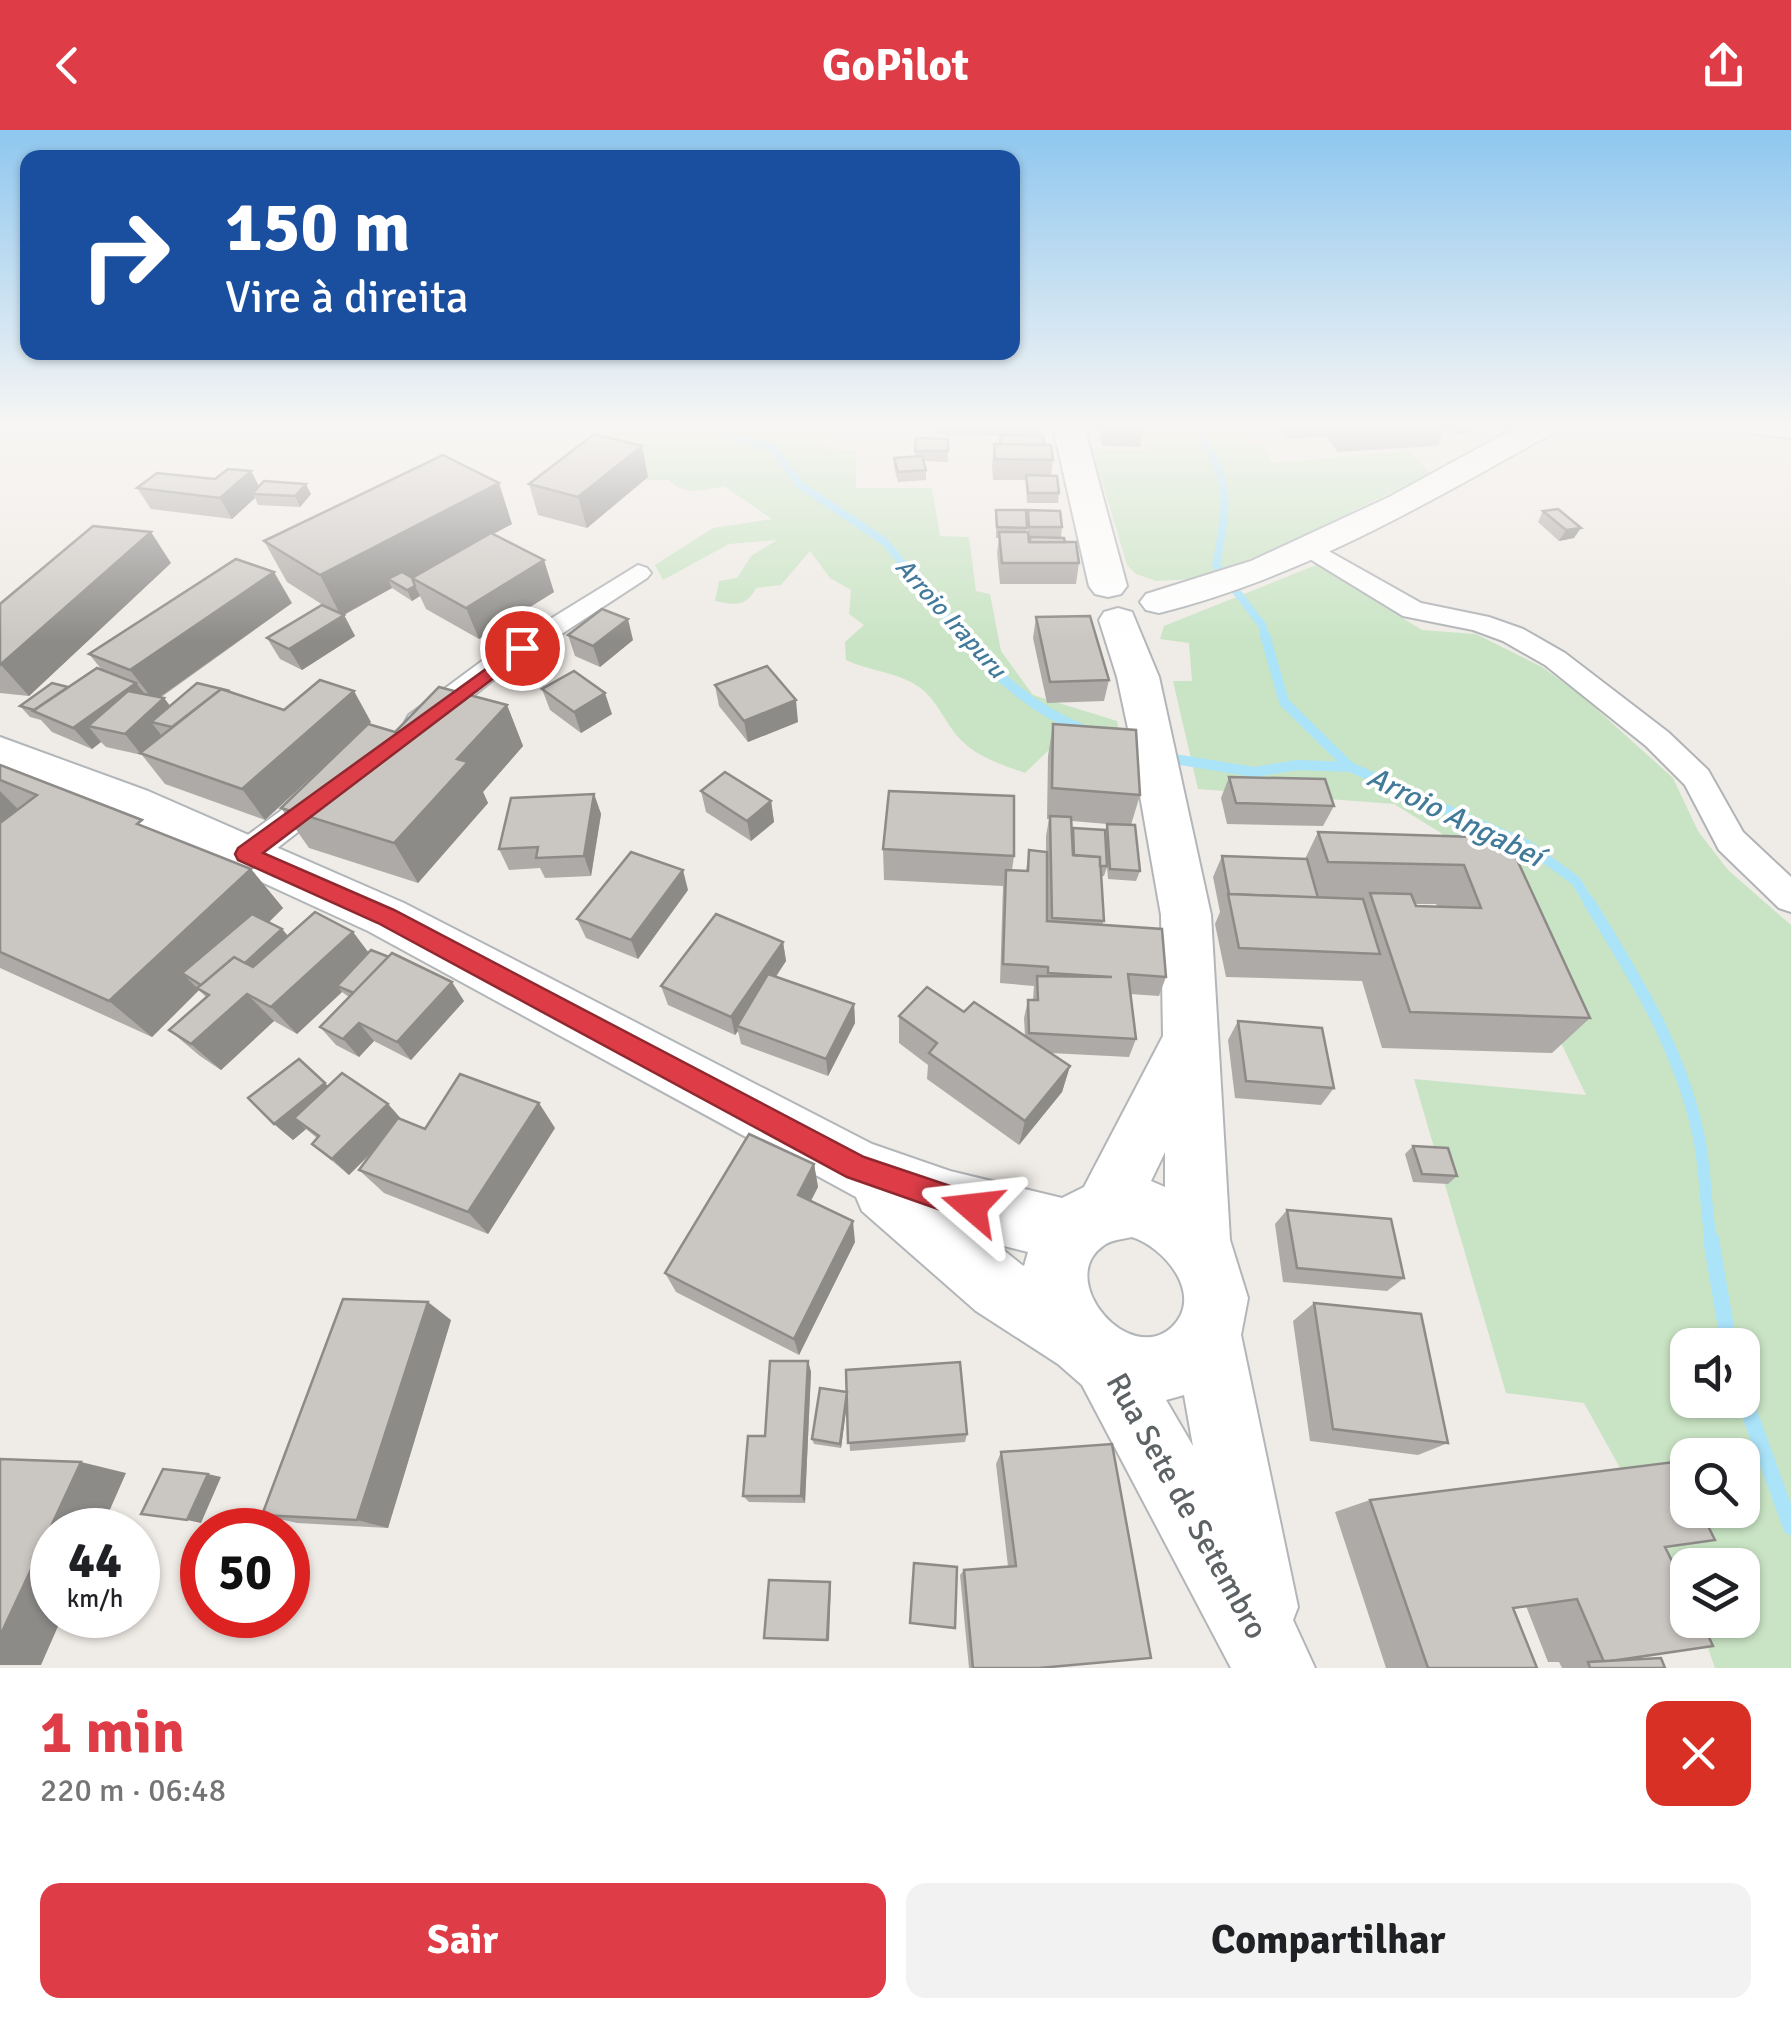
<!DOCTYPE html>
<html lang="pt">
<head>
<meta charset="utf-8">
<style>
	body { margin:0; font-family:Signika,sans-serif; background:#f2f2f2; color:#202124; height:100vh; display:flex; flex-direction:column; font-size:38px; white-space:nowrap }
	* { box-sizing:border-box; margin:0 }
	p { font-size:32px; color:#757577 }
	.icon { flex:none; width:55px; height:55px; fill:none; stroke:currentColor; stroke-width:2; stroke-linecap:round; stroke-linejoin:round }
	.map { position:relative; height:1538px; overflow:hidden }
	.details { display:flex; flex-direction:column; background:#fff; flex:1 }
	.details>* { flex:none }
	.guide { position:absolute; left:20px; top:20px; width:1000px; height:210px; border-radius:20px; box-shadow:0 2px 8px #0004; background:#1a4fa0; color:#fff; overflow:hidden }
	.fabs { position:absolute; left:1670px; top:1198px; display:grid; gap:20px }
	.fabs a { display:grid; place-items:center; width:90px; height:90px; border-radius:20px; background:#fff; box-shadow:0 2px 8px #0004; font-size:50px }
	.speed { position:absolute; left:30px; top:1378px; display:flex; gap:20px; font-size:50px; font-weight:700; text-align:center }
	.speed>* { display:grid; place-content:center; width:130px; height:130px; border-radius:50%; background:#fff; box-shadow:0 2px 8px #0004; line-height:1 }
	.speed small { font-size:25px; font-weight:400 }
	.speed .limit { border:15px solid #d22; background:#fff; color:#111 }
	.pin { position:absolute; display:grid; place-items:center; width:85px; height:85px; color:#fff; margin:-42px; border:5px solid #fff; border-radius:50%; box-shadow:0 2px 10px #0007 }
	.me { position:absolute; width:110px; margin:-55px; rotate:287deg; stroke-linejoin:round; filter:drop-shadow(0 0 8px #0008) }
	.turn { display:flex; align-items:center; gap:35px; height:210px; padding:0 40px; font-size:45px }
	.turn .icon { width:130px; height:130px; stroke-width:2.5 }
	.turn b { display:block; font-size:70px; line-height:85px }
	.round { display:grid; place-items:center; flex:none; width:105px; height:105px; border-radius:20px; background:#f2f2f2 }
	.headline { display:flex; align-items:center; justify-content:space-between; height:170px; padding:0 40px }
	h1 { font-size:60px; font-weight:800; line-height:75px; color:#de3d48 }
	.primary-button { display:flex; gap:20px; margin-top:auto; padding:20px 40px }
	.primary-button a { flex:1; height:115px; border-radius:20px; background:#de3d48; color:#fff; font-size:40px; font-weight:800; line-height:115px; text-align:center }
	.primary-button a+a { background:#f2f2f2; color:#202124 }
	header { display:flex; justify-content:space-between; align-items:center; height:130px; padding:0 40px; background:#de3d48; color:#fff; font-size:45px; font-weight:800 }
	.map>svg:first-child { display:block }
	.green { fill:#c9e4c4; fill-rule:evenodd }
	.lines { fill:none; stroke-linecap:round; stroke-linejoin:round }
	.stream-far3 { stroke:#abe3f9; stroke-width:8 }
	.stream-far2 { stroke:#abe3f9; stroke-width:10 }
	.stream-far1 { stroke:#abe3f9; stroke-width:12 }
	.stream { stroke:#abe3f9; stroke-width:16 }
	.street-casing { stroke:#b1b4b7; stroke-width:4 }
	.secondary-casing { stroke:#b2b6b9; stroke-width:4 }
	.street { fill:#fff; fill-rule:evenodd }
	.secondary { fill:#fff; fill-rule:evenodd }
	.wall { fill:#aeaaa7; fill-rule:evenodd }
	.shaded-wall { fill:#8d8b88 }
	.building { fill:#cac6c2; stroke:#8d8b88; stroke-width:2.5 }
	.route { fill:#de3d48; stroke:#90282f; stroke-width:2.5 }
	.labels { text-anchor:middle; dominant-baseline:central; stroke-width:8; stroke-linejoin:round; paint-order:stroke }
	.far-water-label { font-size:25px; font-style:italic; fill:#427a9a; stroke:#fff }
	.water-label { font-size:30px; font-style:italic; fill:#427a9a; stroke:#fff }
	.near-street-label { font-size:32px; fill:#5d6265; stroke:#fff }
</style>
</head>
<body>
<header><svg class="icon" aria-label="back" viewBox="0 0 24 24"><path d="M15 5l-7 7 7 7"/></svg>GoPilot<svg class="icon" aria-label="share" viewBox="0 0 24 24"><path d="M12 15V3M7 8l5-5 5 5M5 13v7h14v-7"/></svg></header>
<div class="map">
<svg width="1791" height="1538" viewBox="0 0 1791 1538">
	<rect width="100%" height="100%" fill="#efebe6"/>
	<!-- green -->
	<g class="green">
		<path d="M556,297H805L830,319L856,320V358H932L940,406L969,407L976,461L990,464L1001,521L1033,565L1117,591L1125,635L1052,617L1025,643C1003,635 979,628 962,611C946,596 938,570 919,557C898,542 869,541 846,530L845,512L864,495L849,484L851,460L830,448L810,421L781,455L756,458C747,477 734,475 715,471L719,451L737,448L751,426L777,410L729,414L663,450L655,435L713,398L772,389L724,356C704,360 685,367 669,350H648L602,335L601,323L612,305Z"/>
		<path d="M1141,297H1238L1245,313L1263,315L1272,333L1409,321L1431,343L1271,421L1194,449L1156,451L1136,444L1127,435L1092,319L1147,320Z"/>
		<path d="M1316,435L1422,500L1476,504L1542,537L1582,566L1673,648L1698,701L1728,740L1791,795V1538H1715L1698,1490H1742V1435H1688L1687,1459L1584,1273L1506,1263L1414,949L1586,965L1480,744L1441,703L1394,674L1198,659L1173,551H1192L1189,513L1160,509L1164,496ZM1688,1215H1742V1270H1688ZM1688,1325H1742V1380H1688Z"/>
	</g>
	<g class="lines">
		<!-- stream-far3 -->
		<g class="stream-far3">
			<path d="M696,297L773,318L799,354L885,412L963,508"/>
			<path d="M1192,297C1234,344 1227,377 1216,435L1262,495L1266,508"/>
		</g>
		<!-- stream-far2 -->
		<g class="stream-far2">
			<path d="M961,505C994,545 1036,581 1084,600"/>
			<path d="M1265,505L1284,572L1350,637L1527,715L1576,751L1590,774"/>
			<path d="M1162,627L1254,642L1297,635L1350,637"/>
		</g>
		<!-- stream-far1 -->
		<path class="stream-far1" d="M1589,772C1634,846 1679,916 1698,1003C1706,1038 1705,1076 1711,1111"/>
		<!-- stream -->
		<g class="stream">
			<path d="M1711,1109L1729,1215"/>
			<path d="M1742,1263L1791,1397"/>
		</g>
		<!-- street casing -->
		<g class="street-casing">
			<g id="street">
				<path d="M1309,410L1421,473L1489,487L1523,499L1565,523L1668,602L1708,640L1743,702L1791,747V782L1779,778L1719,720L1685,655L1646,616L1545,535L1503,511L1473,500L1403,486L1300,423L1296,418Z"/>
				<path d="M638,435L647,438L651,443L647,448L502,543L431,599H409L405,592L409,585L482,531Z"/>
				<path d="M327,651L338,655L343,663L338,671L258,733L246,737L234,733L229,724L234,715L316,655Z"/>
			</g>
		</g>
		<!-- secondary casing -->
		<g class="secondary-casing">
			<g id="secondary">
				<path d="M1053,297H1084L1127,456L1121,464L1108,467L1095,464L1089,456Z"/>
				<path d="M1517,297H1556L1551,304C1425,374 1300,448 1159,483L1146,480L1140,472L1146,464L1251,431L1389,367Z"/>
				<path d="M1748,297H1791V308L1753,304Z"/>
				<path d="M1118,478L1132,482L1159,547L1211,785L1230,1110L1248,1168L1241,1205L1298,1477L1293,1490L1315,1538H1231L1082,1255L1058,1234L976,1181L862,1081L856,1067L368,801L116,685L0,639V607L148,661L404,773L872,1014L950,1041L1062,1068L1084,1057L1163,906L1161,785L1129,603L1117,547L1099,490L1104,482ZM1165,1022V1057L1151,1051ZM1132,1107C1164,1117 1205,1165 1172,1197C1129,1237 1055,1150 1103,1116C1110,1110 1123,1109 1132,1107ZM996,1114L1028,1122L1024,1136L1022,1135ZM1184,1265L1193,1316L1166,1270Z"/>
			</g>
		</g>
		<!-- street -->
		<use href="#street" class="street"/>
		<!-- secondary -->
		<use href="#secondary" class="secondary"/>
	</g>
	<!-- wall -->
	<g class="wall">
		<path d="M937,297H1042L1041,306L1044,315L1053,330L1051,346L1059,363L1058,373H1027L1026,350H993L992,335L994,314H999L1000,306L937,305Z"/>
		<path d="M1092,297H1144L1140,317L1102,316L1099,299H1092Z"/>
		<path d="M1277,297H1477L1460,305L1446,298L1438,316L1338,322L1326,307L1286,309Z"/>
		<path d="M916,308L948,309V332L924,331L926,340V350L898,352L894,338V328L915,326Z"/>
		<path d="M251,341L259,357L311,364L300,377L258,375L255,368L232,389L151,379L137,358L215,349Z"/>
		<path d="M648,347L587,398L538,385L529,354Z"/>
		<path d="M996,380L1027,398L1026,402H1028V380L1062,397L1061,408L1079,433L1076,454H1000L997,423L999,408H996Z"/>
		<path d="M1543,381L1574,408L1559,411L1538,392Z"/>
		<path d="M512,394L493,404L554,462L479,509L426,479L420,466L412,471L392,458L344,485L355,506L302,540L280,529L267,508L326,477L287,452L264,411Z"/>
		<path d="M171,433L29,566L0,563V474Z"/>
		<path d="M292,473L160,568H164L170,576L284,580L371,592L369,594L395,602L507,575L523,616L483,662L488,673L418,753L309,718L281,678L343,618L265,690L165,654L142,625L106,617L101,612L92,619L52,602L41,590L30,587L20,576L68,557L102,540L89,524Z"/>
		<path d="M1036,487L1109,550L1104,571L1047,573L1033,508Z"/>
		<path d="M568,505L633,510L600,537L575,526Z"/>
		<path d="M715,555L798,592L748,612L719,576Z"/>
		<path d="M542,559L612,584L581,603L550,580Z"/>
		<path d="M1053,594L1140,665L1131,695L1140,741L1136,751L1108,749L1107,737L1104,746H1101L1103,795L1166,847L1159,866L1130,864L1136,909L1129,927L1050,923L1070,936L1062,962L1019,1015L927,949L928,935L899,913V886L964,882L1025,906L1024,888L1028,870H1033L1034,856L1000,853L1003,756L884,750L883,719L1014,726L1012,740L1026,741L1029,720L1046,722V706L1049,689H1047L1048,626ZM1072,691L1107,694L1105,701L1072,702Z"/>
		<path d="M0,635L151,700L251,739L283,778L269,792L282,799L288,806L353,802L368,823L464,871L411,930L374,911L359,927L336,915L320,897L349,867L342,862L297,904L274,891L221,940L200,926L169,900L206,867L199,860L152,907L0,838Z"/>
		<path d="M1229,647L1334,676L1323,696L1227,694L1221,668Z"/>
		<path d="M701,661L771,671L774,692L751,711L706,682Z"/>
		<path d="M594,664L601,684L591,746L545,748L540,738L509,740L499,719Z"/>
		<path d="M1318,702L1507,708L1590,888L1552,923L1382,918L1362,851L1226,847L1215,794L1220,782L1213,747L1222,726L1305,729ZM1415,774H1436L1437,776H1416Z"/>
		<path d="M688,760L638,829L586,808L577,789Z"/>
		<path d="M783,812L786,831L776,847L854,874L855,893L828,946L741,914L738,901L735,905L668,875L661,856Z"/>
		<path d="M1238,891L1334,958L1321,975L1235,968L1228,910Z"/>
		<path d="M328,956L388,974L401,989L425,999L555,998L488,1104L384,1063L359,1040L374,1020L349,1045L312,1014L317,1008L306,999L293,1010L274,994Z"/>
		<path d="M1413,1016L1457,1046L1448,1054L1413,1052L1405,1024Z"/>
		<path d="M814,1034L818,1057L811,1071L855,1112L799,1225L676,1162L665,1143Z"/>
		<path d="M1287,1080L1404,1148L1387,1161L1283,1152L1275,1094Z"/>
		<path d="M1314,1173L1448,1313L1418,1325L1310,1311L1293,1191Z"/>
		<path d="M451,1190L388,1398L297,1393L262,1385Z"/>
		<path d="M808,1231L811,1242L805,1373L749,1372L743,1366Z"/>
		<path d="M847,1263L967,1304L965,1312L850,1321L847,1271L841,1318L814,1314L812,1309Z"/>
		<path d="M1001,1322L1039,1538H969L960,1445L964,1440L1008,1436L996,1334Z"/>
		<path d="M1370,1370L1665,1417L1625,1529L1661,1528L1665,1538H1562L1559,1532H1548L1526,1476L1513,1478L1537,1538H1386L1335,1382Z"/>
	</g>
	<!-- shaded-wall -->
	<g class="shaded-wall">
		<path d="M1463,297H1477L1460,305Z"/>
		<path d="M642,316L648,347L587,398L578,367Z"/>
		<path d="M251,341L262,362L252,364L255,368L232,389L220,368Z"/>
		<path d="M499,353L512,394L399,455L388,449L392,458L341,486L320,445Z"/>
		<path d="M306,354L311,364L300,377L295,366Z"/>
		<path d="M1581,398L1574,408L1559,411L1566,400Z"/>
		<path d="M151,402L171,433L29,566L1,535Z"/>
		<path d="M544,430L554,462L479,509L466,478Z"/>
		<path d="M274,442L292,473L154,571L130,540Z"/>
		<path d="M415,456L420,466L412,471L407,460Z"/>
		<path d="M344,485L355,506L302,540L289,519Z"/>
		<path d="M628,489L633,510L600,537L593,516Z"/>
		<path d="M136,553L153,574L88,596L101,612L92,619L73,598Z"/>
		<path d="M354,561L371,592L265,690L242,659Z"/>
		<path d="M605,563L612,584L581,603L574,582Z"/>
		<path d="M164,568L180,589L151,592L162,606L140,623L125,604Z"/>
		<path d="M796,570L798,592L748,612L744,591Z"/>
		<path d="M507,575L523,616L483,662L488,673L418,753L394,713L457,629Z"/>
		<path d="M0,661L18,679L0,694Z"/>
		<path d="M594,664L601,684L591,746L584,726Z"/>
		<path d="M771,671L774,692L751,711L747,691Z"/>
		<path d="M251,739L283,778L204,856L182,843L199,860L152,907L109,871Z"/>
		<path d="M683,740L688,760L638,829L631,810Z"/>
		<path d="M282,799L299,819L248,865L274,891L221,940L191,914L213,861Z"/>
		<path d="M353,802L375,831L337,856L342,862L297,904L271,877Z"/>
		<path d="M783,812L786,831L741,897L737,896L738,901L735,905L731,887Z"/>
		<path d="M452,852L464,871L411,930L397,912Z"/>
		<path d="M854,874L855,893L828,946L826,929Z"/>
		<path d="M359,893L374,911L359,927L343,909Z"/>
		<path d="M1070,936L1062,962L1019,1015L1025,991Z"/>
		<path d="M325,953L342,970L294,988L306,999L293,1010L274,994Z"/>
		<path d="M539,973L555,998L488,1104L468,1082Z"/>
		<path d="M388,974L403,991L349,1045L332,1029Z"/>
		<path d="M814,1034L818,1057L802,1087L798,1065Z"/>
		<path d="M853,1091L855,1112L799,1225L794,1209Z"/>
		<path d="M428,1172L451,1190L388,1398L357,1390Z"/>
		<path d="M808,1231L811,1242L805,1373L801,1366Z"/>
		<path d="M847,1262L848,1267L841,1318L840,1314Z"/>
		<path d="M81,1332L126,1343L101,1400H52V1485H63L41,1535H0V1506Z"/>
		<path d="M208,1344L221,1347L201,1393L187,1390Z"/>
		<path d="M830,1452L831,1453L829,1511L827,1510Z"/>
	</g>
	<!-- building -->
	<g class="building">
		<path d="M594,304L642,316L578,367L529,354Z"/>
		<path d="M1000,305L1043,306L1044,315L1001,314Z"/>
		<path d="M916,308L948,309V321H915Z"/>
		<path d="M994,314L1051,315L1053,330L995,329Z"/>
		<path d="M443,325L499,353L320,445L264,411Z"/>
		<path d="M922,326L926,340L898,342L894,328Z"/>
		<path d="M228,339L251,341L220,368L137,358L157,343L215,349Z"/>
		<path d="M1026,345L1057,346L1059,363H1028Z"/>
		<path d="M264,351L306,354L295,366L252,364Z"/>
		<path d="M1558,379L1581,398L1566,400L1543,381Z"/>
		<path d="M996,380H1026L1027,398L997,397Z"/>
		<path d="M1028,380L1060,381L1062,397H1029Z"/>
		<path d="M93,396L151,402L0,535V474Z"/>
		<path d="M999,402H1028L1029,412H1076L1079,433H1002Z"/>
		<path d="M491,403L544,430L466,478L412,448Z"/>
		<path d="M1030,407L1064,408L1065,412H1030Z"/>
		<path d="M236,429L274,442L130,540L89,524Z"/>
		<path d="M402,442L414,449L412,448L415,456L407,460L388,449Z"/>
		<path d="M322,475L344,485L289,519L267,508Z"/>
		<path d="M602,479L628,489L593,516L568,505Z"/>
		<path d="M1090,486L1109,550L1050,552L1036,487Z"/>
		<path d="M767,536L796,570L744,591L715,555Z"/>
		<path d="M97,538L136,553L73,598L33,581Z"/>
		<path d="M574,541L605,563L574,582L542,559Z"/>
		<path d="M320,550L354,561L242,659L140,623L221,559L284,580Z"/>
		<path d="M52,553L68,557L34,580L20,576Z"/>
		<path d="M197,553L230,561L221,559L172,597L151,592Z"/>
		<path d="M439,557L507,575L457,629L468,632L394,713L281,678L368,594L395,602Z"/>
		<path d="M128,561L164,568L125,604L88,596Z"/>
		<path d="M1053,594L1136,600L1140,665L1052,658Z"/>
		<path d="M0,635L142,690L137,694L251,739L109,871L0,822V693L37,665L0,650Z"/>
		<path d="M725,642L771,671L747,691L701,661Z"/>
		<path d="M1229,647L1325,649L1334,676L1236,673Z"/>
		<path d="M889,661L1014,666V726L883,719Z"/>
		<path d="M594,664L584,726L536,728L538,717L499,719L511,668Z"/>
		<path d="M1050,686L1071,687L1073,725L1100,727L1104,791L1052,788Z"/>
		<path d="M1107,694L1135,695L1140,741L1110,739Z"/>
		<path d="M1073,698L1105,700L1107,736H1100V727L1074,725Z"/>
		<path d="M1318,702L1507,708L1590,888L1410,882L1370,763L1411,764L1416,776L1481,778L1464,735L1328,732Z"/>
		<path d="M1029,720L1047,722V791L1162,799L1166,847L1128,844L1136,909L1029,903L1028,870H1038L1037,846L1112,847L1048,843V837L1003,834L1006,740L1028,741Z"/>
		<path d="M631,722L683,740L631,810L577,789Z"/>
		<path d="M1222,726L1307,729L1318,768L1229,764Z"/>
		<path d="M1228,764L1363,769L1380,824L1239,818Z"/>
		<path d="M315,782L353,802L271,877L247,864L191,914L169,900L209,865L197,858L234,827L253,837Z"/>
		<path d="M252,784L282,799L245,833L234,827L201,855L182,843Z"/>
		<path d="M716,784L783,812L731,887L661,856Z"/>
		<path d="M371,820L389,827L354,863L337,856Z"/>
		<path d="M392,823L452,852L397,912L359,893L343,909L320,897Z"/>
		<path d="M768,844L854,874L826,929L737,896Z"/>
		<path d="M927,857L964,882L974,872L1070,936L1025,991L929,923L937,913L899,886Z"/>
		<path d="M1238,891L1322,898L1334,958L1246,951Z"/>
		<path d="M299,929L325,953L274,994L248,968Z"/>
		<path d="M342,943L388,974L332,1029L312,1014L319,1006L294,988Z"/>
		<path d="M460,944L539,973L468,1082L359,1040L398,988L425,999Z"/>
		<path d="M749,1004L814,1034L798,1065L853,1091L794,1209L665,1143Z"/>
		<path d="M1413,1016L1448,1018L1457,1046L1422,1044Z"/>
		<path d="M1287,1080L1391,1089L1404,1148L1297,1138Z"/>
		<path d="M343,1169L428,1172L357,1390L262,1385Z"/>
		<path d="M1314,1173L1421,1184L1448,1313L1333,1299Z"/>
		<path d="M770,1231H808L801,1366H743L748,1306H765Z"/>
		<path d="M960,1232L967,1304L848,1313L846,1240Z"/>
		<path d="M820,1258L847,1262L840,1314L812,1309Z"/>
		<path d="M1112,1314L1151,1528L1039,1538H973L964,1440L1016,1436L1001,1322Z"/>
		<path d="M0,1329L81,1332L0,1506Z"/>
		<path d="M1674,1332L1688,1357V1380H1700L1715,1410L1665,1417L1688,1463V1490H1701L1713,1516L1604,1532L1577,1469L1513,1478L1537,1538H1428L1370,1370Z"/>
		<path d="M163,1339L208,1344L187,1390L141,1384Z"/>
		<path d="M914,1433L957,1437L955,1498L910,1493Z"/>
		<path d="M769,1450L830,1452L827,1510L764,1508Z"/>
		<path d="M1661,1528L1665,1538H1590L1588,1532Z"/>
	</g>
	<!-- sky -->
	<linearGradient id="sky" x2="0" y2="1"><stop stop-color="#8fc7ef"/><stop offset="0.58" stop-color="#f8f6f4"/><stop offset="1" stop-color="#f8f6f4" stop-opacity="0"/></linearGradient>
	<rect width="1791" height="512" fill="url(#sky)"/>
	<!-- route -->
	<path class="route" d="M522,513L531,518L528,522L263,723L394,780L864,1027L983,1067L987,1077L983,1087L972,1091L847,1047L378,793L238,730L235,724L238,718Z"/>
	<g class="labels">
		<!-- far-water labels -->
		<g class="far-water-label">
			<text transform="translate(951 488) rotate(48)">Arroio Irapuru</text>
		</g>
		<!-- water labels -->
		<g class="water-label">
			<text transform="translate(1455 687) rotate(26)">Arroio Angabeí</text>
		</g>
		<!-- near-street labels -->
		<g class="near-street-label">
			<text transform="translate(1187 1376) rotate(61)">Rua Sete de Setembro</text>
		</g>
	</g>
</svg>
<div class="fabs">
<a><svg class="icon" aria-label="sound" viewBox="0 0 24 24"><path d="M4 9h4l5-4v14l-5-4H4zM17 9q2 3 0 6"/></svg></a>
<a><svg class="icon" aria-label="search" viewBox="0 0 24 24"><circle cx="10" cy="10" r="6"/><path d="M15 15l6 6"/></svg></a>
<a><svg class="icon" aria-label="layers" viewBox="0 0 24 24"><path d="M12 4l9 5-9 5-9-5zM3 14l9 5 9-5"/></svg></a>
</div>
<div class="speed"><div>44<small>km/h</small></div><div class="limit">50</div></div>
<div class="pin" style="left:522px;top:518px;background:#d93025"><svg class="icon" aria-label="arrive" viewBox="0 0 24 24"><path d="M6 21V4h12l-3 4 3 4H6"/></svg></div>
<svg class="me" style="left:972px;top:1077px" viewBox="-20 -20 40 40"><path d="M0-17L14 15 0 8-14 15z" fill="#de3d48" stroke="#fff" stroke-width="4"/></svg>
<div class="guide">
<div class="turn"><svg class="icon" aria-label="right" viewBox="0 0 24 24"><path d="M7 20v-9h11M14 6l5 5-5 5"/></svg><div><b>150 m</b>Vire à direita</div></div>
</div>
</div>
<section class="details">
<div class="headline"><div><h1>1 min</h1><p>220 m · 06:48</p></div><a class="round" style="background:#d93025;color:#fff"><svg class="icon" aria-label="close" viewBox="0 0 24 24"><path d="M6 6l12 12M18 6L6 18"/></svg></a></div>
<div class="primary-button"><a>Sair</a><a>Compartilhar</a></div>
</section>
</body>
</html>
